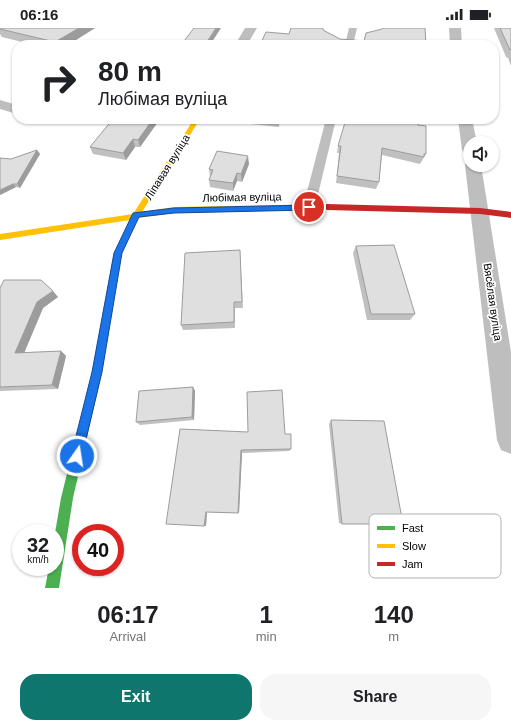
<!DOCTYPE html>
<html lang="en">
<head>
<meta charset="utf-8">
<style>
	body { margin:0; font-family:Helvetica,sans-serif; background:#f6f6f6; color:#202124; height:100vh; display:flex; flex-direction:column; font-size:15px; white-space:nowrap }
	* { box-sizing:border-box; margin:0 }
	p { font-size:13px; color:#757577 }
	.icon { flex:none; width:22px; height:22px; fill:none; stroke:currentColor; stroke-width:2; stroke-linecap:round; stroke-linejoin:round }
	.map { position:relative; height:560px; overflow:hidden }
	.details { display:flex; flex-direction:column; background:#fff; flex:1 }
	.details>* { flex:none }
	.hud { position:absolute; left:12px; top:12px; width:487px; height:84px; border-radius:16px; box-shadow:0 1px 3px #0004; background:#fff; color:#202124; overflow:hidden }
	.buttons { position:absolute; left:463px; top:108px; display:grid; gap:8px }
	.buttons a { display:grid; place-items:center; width:36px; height:36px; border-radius:50%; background:#fff; box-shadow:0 1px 3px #0004; font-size:20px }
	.speed { position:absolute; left:12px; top:496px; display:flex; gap:8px; font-size:20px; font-weight:700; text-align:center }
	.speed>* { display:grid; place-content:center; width:52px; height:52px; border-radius:50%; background:#fff; box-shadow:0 1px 3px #0004; line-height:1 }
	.speed small { font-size:10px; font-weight:400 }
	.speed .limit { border:6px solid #d22; background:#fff; color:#111 }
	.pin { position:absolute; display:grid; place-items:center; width:34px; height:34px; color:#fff; margin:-17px; border:2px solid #fff; border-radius:50%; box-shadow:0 1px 4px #0007 }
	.me { position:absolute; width:44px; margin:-22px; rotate:13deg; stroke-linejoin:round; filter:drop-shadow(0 0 3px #0008) }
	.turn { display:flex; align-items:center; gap:14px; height:84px; padding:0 20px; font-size:18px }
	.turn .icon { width:52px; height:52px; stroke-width:2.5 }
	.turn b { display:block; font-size:28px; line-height:34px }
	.eta { display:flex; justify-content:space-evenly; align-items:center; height:68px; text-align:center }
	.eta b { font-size:24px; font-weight:800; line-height:28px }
	.action { display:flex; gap:8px; margin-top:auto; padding:8px 20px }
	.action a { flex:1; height:46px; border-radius:16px; background:#0f766e; color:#fff; font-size:16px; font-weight:800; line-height:46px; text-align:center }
	.action a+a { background:#f6f6f6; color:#202124 }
	.status { display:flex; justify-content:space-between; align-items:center; height:28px; padding:0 20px; background:#fff; direction:ltr }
	.status svg { height:11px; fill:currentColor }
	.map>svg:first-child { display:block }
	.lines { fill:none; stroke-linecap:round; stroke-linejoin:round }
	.lane { fill:#bebebe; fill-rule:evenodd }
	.street { fill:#bebebe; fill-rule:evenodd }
	.fast { fill:#4caf50; fill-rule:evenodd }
	.slow { fill:#ffc107; fill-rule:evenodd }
	.jam { fill:#c62828; fill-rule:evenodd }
	.wall { fill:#c0c0c0 }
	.shaded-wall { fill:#9c9c9c }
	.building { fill:#dfdfdf; stroke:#9c9c9c }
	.route { fill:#1a73e8; stroke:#114b97 }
	.labels { text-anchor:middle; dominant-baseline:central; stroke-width:3.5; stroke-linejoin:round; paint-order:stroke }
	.street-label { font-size:11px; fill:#000; stroke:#fff }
	.key { fill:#fff; stroke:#b2b2b2; stroke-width:1 }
	.key-label { font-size:11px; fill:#000 }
</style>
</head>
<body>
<div class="status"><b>06:16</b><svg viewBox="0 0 49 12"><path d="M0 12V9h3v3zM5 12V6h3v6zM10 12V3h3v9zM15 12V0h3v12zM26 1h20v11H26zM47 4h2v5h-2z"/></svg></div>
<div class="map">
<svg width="511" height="560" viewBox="0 0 511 560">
	<rect width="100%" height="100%" fill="#fff"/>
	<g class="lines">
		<!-- lane -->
		<g class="lane">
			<path d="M349,0H357L353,17H345Z"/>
			<path d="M326,91H336L315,179L313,182H305L303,179Z"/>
		</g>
		<!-- street -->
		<g class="street">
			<path d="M245,0H257L247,17H235Z"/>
			<path d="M449,0H461L462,17H450Z"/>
			<path d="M0,72L17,77V86L0,81Z"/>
			<path d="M458,91H472L477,115H470V127L464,125L462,122Z"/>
			<path d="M470,132V137H481L511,324V426L501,422L497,412L465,137L467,133Z"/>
		</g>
		<!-- fast -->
		<path class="fast" d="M110,267L113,268L114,271L102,344L73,470L59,560H45L49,539H55V505L61,470L92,344L106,271L107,268Z"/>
		<!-- slow -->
		<path class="slow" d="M194,91H200L142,184L174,179L327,176L331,179L330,181L174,185L138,190L122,225L114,271L113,274H107L106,271L114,225L130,192L0,212V206L133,186Z"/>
		<!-- jam -->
		<path class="jam" d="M327,176L480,180L511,184V190L480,186L327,182L323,179Z"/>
	</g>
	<!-- wall -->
	<g class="wall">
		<path d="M0,0H95L68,17H34L2,9L0,6Z"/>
		<path d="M494,0H511V38L508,30L506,29Z"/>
		<path d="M160,91L140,119H135L126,132L93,126L90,119L129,92Z"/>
		<path d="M241,91H280L279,99L241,95Z"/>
		<path d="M418,97L426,126L420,136L382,127L379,154L376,161L336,155L339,125H337L338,118Z"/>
		<path d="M37,122L40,126L20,160L16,159L0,167L11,131Z"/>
		<path d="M249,136L242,154L237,153L233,163L210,159L209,152L210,149L209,141Z"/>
		<path d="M356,218L415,286L410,292H367L353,225Z"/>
		<path d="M240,222L243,280H235V300L183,302L181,297Z"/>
		<path d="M0,260L58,269L43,280L24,325L61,323L66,328L58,361L0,363Z"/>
		<path d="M193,359L195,363L194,392L140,397L136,394Z"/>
		<path d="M331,392L342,496L339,495L329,396Z"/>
		<path d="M180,401L285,406L291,421L289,423L242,425L239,485L207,484L206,498Z"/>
	</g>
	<!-- shaded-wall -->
	<g class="shaded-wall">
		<path d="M79,0H95L68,17H56L55,14Z"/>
		<path d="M216,0H221L210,17H205Z"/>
		<path d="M153,91H160L140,119L138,112Z"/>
		<path d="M133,111L135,119L126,132L123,125Z"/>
		<path d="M37,122L40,126L20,160L17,156Z"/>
		<path d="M248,128L249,136L242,154L241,146Z"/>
		<path d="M237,145V153L233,163V155Z"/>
		<path d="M13,156L16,159L0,167V162Z"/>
		<path d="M53,263L58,269L43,280L22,330L15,325L37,274Z"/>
		<path d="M61,323L66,328L58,361L52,357Z"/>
		<path d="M193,359L195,363L194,392L192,389Z"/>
		<path d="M241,422L242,425L239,485H238Z"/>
		<path d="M206,484H207L206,498H204Z"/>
	</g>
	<!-- building -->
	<g class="building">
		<path d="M0,0H79L55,14L0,1Z"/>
		<path d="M194,0H216L205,17H181Z"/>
		<path d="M291,0H323V2L340,11L364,13L366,5L382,1L383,0H425L426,17H260L266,4L289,6Z"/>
		<path d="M500,0H511V22H510Z"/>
		<path d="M139,13L167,17H135Z"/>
		<path d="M113,91H125L129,92V91H153L138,112L133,111L123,125L90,119Z"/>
		<path d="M346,91H418V97L426,98V126H424V129L382,120L379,154L337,148L341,118H338Z"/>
		<path d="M37,122L17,156H13L0,162V130L11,131Z"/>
		<path d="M217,123L248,128L241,146L237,145L233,155L209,152L213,142L209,141Z"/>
		<path d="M394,217L415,286H371L356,218Z"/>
		<path d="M240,222L242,274H234V294L181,297L185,225Z"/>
		<path d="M4,252H41L53,263L37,274L15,325L61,323L52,357L0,359V260Z"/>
		<path d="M193,359L192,389L136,394L139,363Z"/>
		<path d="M282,362L285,406H291V421L241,422L238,485L206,484L204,498L166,496L180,401L248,404L247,364Z"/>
		<path d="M331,392L384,393L403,496H342Z"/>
	</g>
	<!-- route -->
	<path class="route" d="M309,177L313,179L309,182L174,185L139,189L122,225L102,344L82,428L81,432L77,434L73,432L71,428L92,344L114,225L133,185L174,180Z"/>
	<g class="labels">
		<!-- street labels -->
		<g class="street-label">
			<text transform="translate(167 139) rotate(-58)">Ліпавая вуліца</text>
			<text transform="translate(242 169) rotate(-1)">Любімая вуліца</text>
			<text transform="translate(493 274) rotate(82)">Вясёлая вуліца</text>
		</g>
	</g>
	<!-- legend -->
	<rect x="369" y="486" width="132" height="64" rx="6" class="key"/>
	<rect x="377" y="498" width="18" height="4" fill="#4caf50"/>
	<rect x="377" y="516" width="18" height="4" fill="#ffc107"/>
	<rect x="377" y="534" width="18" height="4" fill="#c62828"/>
	<g class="key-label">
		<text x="402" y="504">Fast</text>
		<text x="402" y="522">Slow</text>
		<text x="402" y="540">Jam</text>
	</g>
</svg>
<div class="buttons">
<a><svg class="icon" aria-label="sound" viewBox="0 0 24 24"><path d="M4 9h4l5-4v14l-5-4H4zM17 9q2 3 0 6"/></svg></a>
</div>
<div class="speed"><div>32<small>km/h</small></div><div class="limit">40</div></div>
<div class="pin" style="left:309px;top:179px;background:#d93025"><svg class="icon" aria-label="arrive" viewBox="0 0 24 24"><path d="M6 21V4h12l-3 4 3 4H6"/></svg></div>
<svg class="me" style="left:77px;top:428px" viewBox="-20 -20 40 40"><circle r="17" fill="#1a73e8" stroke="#fff" stroke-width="3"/><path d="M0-11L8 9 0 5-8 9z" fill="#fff"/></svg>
<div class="hud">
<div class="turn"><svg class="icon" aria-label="right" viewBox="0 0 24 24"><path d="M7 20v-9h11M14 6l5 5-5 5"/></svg><div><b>80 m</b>Любімая вуліца</div></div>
</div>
</div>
<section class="details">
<div class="eta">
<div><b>06:17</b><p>Arrival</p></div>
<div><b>1</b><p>min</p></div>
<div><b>140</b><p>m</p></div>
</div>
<div class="action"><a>Exit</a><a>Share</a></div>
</section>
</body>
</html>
